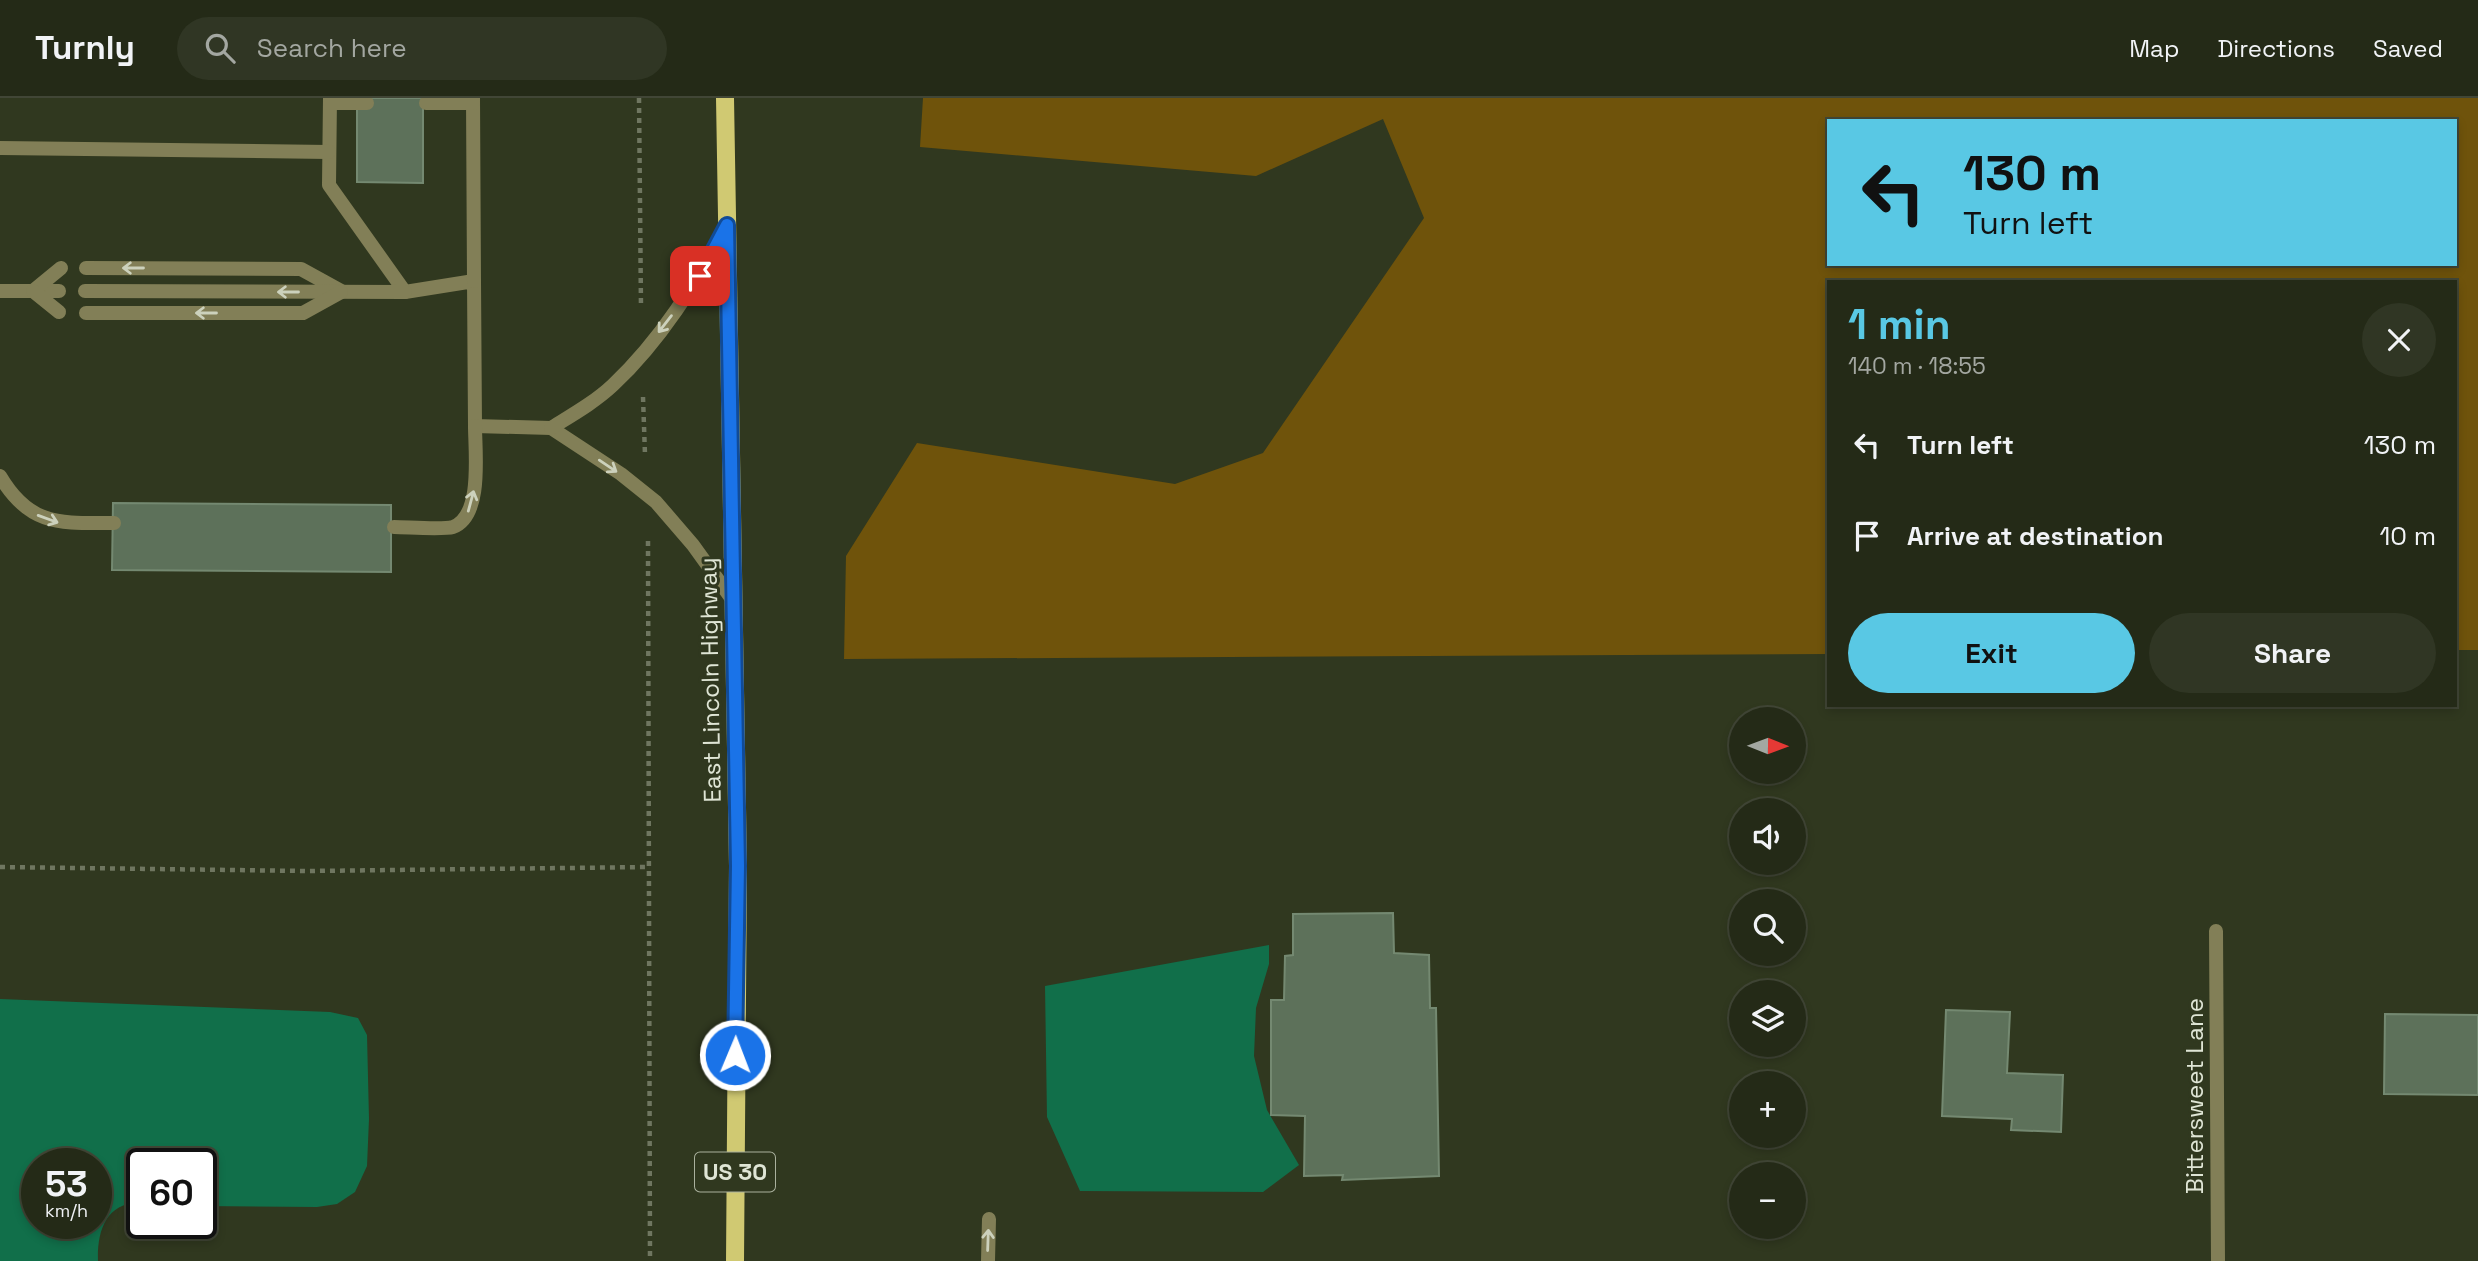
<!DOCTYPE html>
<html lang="en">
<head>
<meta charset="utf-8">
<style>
	body { margin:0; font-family:"Space Grotesk",sans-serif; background:#303624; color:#f1f3f6; height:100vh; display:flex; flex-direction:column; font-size:26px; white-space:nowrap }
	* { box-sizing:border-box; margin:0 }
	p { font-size:23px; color:#a3a7a1 }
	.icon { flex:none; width:38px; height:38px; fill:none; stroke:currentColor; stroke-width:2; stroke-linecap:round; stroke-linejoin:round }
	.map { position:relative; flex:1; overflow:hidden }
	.details { position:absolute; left:1827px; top:182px; width:630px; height:427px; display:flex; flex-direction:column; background:#242a17; border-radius:0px; box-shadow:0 4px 10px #0003,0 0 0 2px #414636 }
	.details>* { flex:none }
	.hud { position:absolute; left:1827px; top:21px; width:630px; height:147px; border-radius:0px; box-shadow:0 4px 10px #0003,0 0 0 2px #414636; background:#59c8e4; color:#111; overflow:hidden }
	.needle { width:46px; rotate:91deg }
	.tools { position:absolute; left:1729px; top:609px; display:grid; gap:14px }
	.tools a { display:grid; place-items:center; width:77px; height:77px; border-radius:50%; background:#242a17; box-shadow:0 4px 10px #0003,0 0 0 2px #414636; font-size:35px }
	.speed { position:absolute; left:21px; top:1050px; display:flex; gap:14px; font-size:35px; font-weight:700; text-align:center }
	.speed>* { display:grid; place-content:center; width:91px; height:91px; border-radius:50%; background:#242a17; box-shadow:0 4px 10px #0003,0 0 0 2px #414636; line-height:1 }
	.speed small { font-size:18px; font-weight:400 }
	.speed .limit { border:4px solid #111; border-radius:10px; background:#fff; color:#111 }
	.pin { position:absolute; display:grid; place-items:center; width:60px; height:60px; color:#fff; margin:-30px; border-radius:14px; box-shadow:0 4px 10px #0006 }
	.me { position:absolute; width:77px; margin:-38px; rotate:1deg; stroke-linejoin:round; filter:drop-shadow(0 0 5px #0008) }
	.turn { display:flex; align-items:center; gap:24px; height:147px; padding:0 21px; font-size:32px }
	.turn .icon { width:91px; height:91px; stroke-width:2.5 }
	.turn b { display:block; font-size:49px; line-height:60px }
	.round { display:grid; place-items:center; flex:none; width:74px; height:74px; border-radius:37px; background:#303624 }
	.head { display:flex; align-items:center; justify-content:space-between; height:119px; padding:0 21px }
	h1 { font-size:42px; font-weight:600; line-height:52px; color:#59c8e4 }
	.action { display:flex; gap:14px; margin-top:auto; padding:14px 21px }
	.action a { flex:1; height:80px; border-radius:42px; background:#59c8e4; color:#111; font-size:28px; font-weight:600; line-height:80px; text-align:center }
	.action a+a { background:#303624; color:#f1f3f6 }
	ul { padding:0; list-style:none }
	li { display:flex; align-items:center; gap:21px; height:91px; padding:0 21px }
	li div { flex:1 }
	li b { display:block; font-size:26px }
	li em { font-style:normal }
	header { display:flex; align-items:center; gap:42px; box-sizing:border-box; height:98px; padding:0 35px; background:#242a17; border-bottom:2px solid #414636 }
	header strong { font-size:33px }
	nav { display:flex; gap:38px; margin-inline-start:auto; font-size:24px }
	.search { width:490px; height:63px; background:#303624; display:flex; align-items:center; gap:18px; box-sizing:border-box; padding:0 24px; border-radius:38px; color:#a3a7a1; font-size:26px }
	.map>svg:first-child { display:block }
	.green { fill:#6f530b; fill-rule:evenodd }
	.water { fill:#116f4a; fill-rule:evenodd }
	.building { fill:#5d715a; stroke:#748971; stroke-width:2 }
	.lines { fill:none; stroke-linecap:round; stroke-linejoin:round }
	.path { stroke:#6f7660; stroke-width:4.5; stroke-dasharray:5 5; stroke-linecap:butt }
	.service { stroke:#827f57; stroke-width:14 }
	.minor { stroke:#827f57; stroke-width:14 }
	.primary { stroke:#d0c972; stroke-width:18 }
	.oneway { stroke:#ccd1bc }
	.route-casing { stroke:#114b97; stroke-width:18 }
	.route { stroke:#1a73e8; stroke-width:12 }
	.labels { text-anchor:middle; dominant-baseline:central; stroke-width:6; stroke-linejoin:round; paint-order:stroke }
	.shield { fill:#30381f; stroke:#aab19e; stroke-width:2 }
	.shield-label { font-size:23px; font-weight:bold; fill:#dfe5d5 }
	.street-label { font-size:24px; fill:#dfe5d5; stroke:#30381f }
</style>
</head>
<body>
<header>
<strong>Turnly</strong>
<div class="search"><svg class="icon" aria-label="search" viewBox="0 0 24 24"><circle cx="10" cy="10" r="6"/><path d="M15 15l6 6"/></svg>Search here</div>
<nav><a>Map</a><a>Directions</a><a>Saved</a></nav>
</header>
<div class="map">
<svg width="2478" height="1163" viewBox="0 0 2478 1163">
	<rect width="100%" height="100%" fill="#30381f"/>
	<!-- green -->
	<path class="green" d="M923,0H2478V552H2455V184H1829V556L844,561L846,458L917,345L1175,386L1263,355L1424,120L1383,21L1256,78L920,49ZM1829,23H2455V166H1829Z"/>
	<!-- water -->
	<g class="water">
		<path d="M1269,847V866L1256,910L1254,958L1267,1012L1299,1067L1263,1094L1080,1093L1047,1019L1045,888Z"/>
		<path d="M0,901L330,914L358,920L367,937L369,1021L367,1068L355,1094L337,1106L317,1109L201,1108V1066H142V1105C106,1103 97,1133 98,1163H0ZM37,1066H96V1125H37Z"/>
	</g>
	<!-- building -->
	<g class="building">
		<path d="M357,0H423V85L357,84Z"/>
		<path d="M113,405L391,407V474L112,472Z"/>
		<path d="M1393,815L1394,855L1429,857L1430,910H1436L1439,1078L1342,1082L1343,1077L1304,1078L1305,1018L1271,1017V902H1284L1285,858L1293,857V816Z"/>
		<path d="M1946,912L2010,914L2007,975L2063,977L2061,1034L2011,1032L2012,1021L1942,1018Z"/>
		<path d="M2385,916L2478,917V997L2384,996Z"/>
	</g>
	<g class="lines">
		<!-- path -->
		<g class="path">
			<path d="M639,0L641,210"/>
			<path d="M643,299L645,357"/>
			<path d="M648,443L650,1163"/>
			<path d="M0,769L308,773L650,769"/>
		</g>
		<!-- service -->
		<g class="service">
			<path d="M330,0L329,87L405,194L474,183L475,328L551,330L621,376L656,404L693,447L734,504"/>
			<path d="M473,0L474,183"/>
			<path d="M330,5H367"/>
			<path d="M426,5H473"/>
			<path d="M0,50L329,54"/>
			<path d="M86,170L301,171L341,193"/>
			<path d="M0,193H59"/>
			<path d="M33,193L61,170"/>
			<path d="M33,193L59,214"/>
			<path d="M85,193L405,194"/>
			<path d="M86,215H303L341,194"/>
			<path d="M551,330C572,317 595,304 613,287C661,242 696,185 727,128"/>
			<path d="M0,378C30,429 61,425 114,425"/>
			<path d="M394,429C407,429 442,432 453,429C483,418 475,354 475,328"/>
			<path d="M988,1163L989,1121"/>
		</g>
		<!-- minor -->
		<path class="minor" d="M2216,833L2218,1163"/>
		<!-- primary -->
		<path class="primary" d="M725,0L738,768L735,1163"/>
	</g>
	<!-- one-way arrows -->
	<defs><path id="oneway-shaft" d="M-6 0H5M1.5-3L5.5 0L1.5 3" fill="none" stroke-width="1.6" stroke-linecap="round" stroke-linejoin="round" transform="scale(1.75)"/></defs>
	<g class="oneway">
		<use href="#oneway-shaft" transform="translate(133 170) rotate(-180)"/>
		<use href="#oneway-shaft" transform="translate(288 194) rotate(-180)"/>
		<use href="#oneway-shaft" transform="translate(206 215) rotate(180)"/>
		<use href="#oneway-shaft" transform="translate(665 226) rotate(128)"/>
		<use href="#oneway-shaft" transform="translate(608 368) rotate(34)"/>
		<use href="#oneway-shaft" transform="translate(471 403) rotate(-75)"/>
		<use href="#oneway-shaft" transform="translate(48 421) rotate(20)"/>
		<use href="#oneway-shaft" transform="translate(988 1142) rotate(-88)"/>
	</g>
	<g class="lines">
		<!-- route casing -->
		<g class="route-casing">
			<path id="route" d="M700,178L727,127L738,768L735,957"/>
		</g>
		<!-- route -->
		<use href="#route" class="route"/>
	</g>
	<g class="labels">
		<!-- shield labels -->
		<rect class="shield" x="695" y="1054.5" width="80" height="39" rx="5"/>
		<g class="shield-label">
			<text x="735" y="1074">US 30</text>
		</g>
		<!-- street labels -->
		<g class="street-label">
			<text transform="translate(710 582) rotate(-91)">East Lincoln Highway</text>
			<text transform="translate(2194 998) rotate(-90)">Bittersweet Lane</text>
		</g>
	</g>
</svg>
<div class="tools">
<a><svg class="needle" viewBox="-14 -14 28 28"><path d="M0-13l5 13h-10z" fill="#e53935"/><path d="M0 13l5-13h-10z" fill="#a3a7a1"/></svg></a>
<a><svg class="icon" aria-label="sound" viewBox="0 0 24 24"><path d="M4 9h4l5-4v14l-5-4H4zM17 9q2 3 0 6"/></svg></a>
<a><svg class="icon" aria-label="search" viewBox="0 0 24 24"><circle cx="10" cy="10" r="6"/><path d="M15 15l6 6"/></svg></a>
<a><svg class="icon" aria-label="layers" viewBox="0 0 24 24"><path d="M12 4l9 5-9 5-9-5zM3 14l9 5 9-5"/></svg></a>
<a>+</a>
<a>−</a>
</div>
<div class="speed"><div>53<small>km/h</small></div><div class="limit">60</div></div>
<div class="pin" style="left:700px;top:178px;background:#d93025"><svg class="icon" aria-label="arrive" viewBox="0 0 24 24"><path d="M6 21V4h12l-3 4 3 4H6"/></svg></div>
<svg class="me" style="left:735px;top:957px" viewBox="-20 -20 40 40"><circle r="17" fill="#1a73e8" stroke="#fff" stroke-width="3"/><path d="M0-11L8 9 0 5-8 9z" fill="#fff"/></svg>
<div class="hud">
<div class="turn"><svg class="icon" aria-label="left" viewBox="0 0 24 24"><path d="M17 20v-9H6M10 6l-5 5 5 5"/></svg><div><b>130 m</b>Turn left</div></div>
</div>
<section class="details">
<div class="head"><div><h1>1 min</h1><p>140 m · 18:55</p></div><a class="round"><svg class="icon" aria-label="close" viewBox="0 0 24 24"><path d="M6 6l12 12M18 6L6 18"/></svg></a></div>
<ul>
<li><svg class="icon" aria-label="left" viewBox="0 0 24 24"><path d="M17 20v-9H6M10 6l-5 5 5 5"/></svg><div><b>Turn left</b></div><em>130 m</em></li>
<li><svg class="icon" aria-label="arrive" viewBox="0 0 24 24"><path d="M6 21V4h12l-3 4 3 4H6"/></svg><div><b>Arrive at destination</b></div><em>10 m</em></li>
</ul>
<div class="action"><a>Exit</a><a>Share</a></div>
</section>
</div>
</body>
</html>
